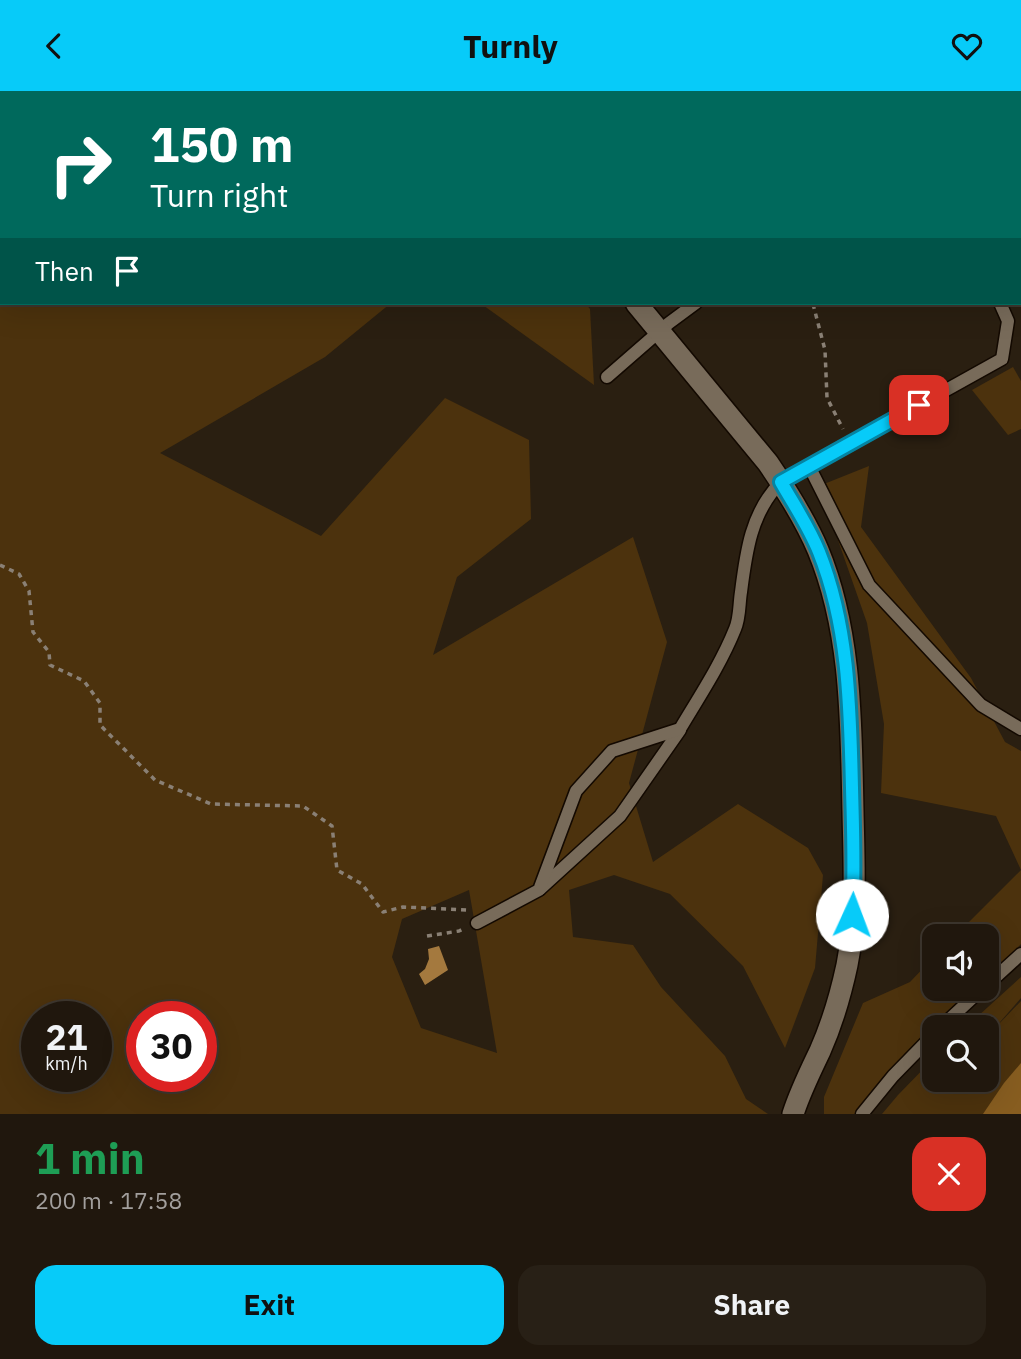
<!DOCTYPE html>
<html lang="en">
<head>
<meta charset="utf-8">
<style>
	body { margin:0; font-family:"IBM Plex Sans",sans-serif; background:#282016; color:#f1f3f6; height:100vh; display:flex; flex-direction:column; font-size:26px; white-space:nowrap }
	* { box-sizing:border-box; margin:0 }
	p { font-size:23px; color:#a29f9d }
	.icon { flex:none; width:38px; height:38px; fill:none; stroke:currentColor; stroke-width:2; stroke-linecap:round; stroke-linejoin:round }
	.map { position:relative; height:1023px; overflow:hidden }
	.panel { display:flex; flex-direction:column; background:#20170d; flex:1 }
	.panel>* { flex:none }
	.guide { position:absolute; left:0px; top:0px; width:1022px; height:214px; box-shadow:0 7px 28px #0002,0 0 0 2px #3d362e; background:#00695c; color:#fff; overflow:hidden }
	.fabs { position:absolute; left:922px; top:833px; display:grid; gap:14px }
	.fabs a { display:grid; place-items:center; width:77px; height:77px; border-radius:14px; background:#20170d; box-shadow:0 7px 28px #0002,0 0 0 2px #3d362e; font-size:35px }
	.speed { position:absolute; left:21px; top:910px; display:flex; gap:14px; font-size:35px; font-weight:700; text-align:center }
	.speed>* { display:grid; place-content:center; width:91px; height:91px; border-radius:50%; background:#20170d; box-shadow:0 7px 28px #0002,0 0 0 2px #3d362e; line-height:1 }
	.speed small { font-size:18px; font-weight:400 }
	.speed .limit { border:10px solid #d22; background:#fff; color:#111 }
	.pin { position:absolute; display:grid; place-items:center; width:60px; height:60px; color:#fff; margin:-30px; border-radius:14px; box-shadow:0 4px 10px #0006 }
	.me { position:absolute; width:77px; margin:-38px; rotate:2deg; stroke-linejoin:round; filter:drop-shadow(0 0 5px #0008) }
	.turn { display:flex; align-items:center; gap:24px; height:147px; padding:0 35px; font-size:32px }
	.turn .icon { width:91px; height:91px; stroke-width:2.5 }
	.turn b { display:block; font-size:49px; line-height:60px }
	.then { display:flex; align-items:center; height:66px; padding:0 35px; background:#0003; gap:14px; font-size:26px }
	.round { display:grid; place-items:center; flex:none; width:74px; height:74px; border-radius:21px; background:#282016 }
	.headline { display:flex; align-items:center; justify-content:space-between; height:119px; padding:0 35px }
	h1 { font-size:42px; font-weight:700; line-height:52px; color:#1e9e55 }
	.action { display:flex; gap:14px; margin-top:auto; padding:14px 35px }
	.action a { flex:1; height:80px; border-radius:21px; background:#07cbf9; color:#111; font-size:28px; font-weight:700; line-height:80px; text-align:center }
	.action a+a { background:#282016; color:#f1f3f6 }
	header { display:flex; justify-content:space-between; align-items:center; height:91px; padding:0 35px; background:#07cbf9; color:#111; font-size:32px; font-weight:700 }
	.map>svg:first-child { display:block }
	.green { fill:#4c320d; fill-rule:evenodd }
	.water { fill:#875d20 }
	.building { fill:#a4793e }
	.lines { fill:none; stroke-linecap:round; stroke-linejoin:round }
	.service-casing { stroke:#130901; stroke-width:15 }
	.minor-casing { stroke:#130901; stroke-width:24 }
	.path { stroke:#8a8075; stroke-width:3.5; stroke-dasharray:5 5; stroke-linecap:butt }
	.service { stroke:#786b5a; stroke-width:12 }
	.minor { stroke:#786b5a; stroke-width:21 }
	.route-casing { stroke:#0584a2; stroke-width:18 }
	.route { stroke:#07cbf9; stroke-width:12 }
</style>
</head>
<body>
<header><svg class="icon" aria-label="back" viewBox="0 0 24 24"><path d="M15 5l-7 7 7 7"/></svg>Turnly<svg class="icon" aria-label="heart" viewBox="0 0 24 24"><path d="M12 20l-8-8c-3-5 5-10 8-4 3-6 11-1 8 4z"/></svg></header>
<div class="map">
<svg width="1021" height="1023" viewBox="0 0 1021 1023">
	<rect width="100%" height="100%" fill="#2a1f11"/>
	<!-- green -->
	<g class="green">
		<path d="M217,0H337L341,2H212Z"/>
		<path d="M2,62V212H391L325,266L160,362L321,445L445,307L529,349L531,428L457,486L433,564L633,446L667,551L629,692L653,771L738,713L808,757L823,784L815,877L785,957L743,875L670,803L614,784L569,799L573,846L633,854L661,896L725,965L746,1008L768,1023H0V64ZM469,799L497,962L421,937L392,866L402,828ZM37,926H96V985H37ZM142,926H201V985H142Z"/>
		<path d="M480,212H585L590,218L594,294Z"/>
		<path d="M1013,276L1021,290V338L1008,344L972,299Z"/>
		<path d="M869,375L861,436L971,587L1005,651L1021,660V853L987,889V845H955L1021,779L996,725L881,702L884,633L867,532L819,395Z"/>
		<path d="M934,866V898H979L942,936H934V944L860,1023H824V1006L863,912L910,891Z"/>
		<path d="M1021,886V907L994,938L1021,910V977L985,1023H882L898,1004L934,967V989H987V936H966Z"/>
	</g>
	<!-- water -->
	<path class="water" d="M1021,972V1023H983L1004,992Z"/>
	<!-- building -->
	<path class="building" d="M439,855L448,879L425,894L419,883L425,878L429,868L428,858Z"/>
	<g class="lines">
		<!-- service casing -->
		<g class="service-casing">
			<g id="service">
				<path d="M31,2L33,0"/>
				<path d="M0,34L2,32"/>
				<path d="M607,286L669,232L696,212"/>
				<path d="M809,375L869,494L981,614L1021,638"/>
				<path d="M540,798L620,725L680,639"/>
				<path d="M477,832L539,799L576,700L612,660L680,638C699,606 721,573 735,538C740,527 739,513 741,501C746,461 751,421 781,391L1002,268L1008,230L1000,212"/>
				<path d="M987,894L1021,863"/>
				<path d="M941,936L982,898"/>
				<path d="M862,1023L893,985L934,943"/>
			</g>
		</g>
		<!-- minor casing -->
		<g class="minor-casing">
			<g id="minor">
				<path d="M463,0L464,2"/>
				<path d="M636,212L768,372C787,400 805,428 818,459C852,541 851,633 853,720C854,771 857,824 847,874C841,902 832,933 820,960C810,981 800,1001 793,1023"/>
			</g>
		</g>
		<!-- path -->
		<g class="path">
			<path d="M922,0L924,2"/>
			<path d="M686,2L688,0"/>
			<path d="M1020,23H1021"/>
			<path d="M813,213L825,259L827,307L843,338"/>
			<path d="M0,474L19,483L29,500L33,541L49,561L50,574L84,590L100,612V634L155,689L211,713L303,715L332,735L337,779L362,793L383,821L403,816L468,819"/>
			<path d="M427,845L459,840L465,837"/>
		</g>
		<!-- service -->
		<use href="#service" class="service"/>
		<!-- minor -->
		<use href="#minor" class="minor"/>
	</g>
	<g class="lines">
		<!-- route casing -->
		<g class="route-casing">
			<path id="route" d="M852,824C855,782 853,739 852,697C850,617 849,536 819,461C809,436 794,414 781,391L919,314"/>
		</g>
		<!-- route -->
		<use href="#route" class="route"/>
	</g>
</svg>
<div class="fabs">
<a><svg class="icon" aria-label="sound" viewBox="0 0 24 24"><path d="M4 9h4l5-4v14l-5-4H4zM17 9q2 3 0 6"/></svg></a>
<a><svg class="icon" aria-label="search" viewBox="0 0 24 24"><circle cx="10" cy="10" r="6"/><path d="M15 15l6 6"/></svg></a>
</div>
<div class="speed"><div>21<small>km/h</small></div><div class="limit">30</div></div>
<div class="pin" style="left:919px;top:314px;background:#d93025"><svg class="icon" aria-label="arrive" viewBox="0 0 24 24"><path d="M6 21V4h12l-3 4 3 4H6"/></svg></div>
<svg class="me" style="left:852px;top:824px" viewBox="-20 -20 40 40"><circle r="19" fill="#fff"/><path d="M0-13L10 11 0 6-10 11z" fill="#07cbf9"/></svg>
<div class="guide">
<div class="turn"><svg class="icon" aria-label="right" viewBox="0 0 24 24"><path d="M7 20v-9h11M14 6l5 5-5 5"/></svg><div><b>150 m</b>Turn right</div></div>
<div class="then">Then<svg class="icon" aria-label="arrive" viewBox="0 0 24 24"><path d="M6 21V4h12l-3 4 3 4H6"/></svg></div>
</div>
</div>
<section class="panel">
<div class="headline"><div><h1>1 min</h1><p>200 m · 17:58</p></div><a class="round" style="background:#d93025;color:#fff"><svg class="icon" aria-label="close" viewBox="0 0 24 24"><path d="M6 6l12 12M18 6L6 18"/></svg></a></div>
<div class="action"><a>Exit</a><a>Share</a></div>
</section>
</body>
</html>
